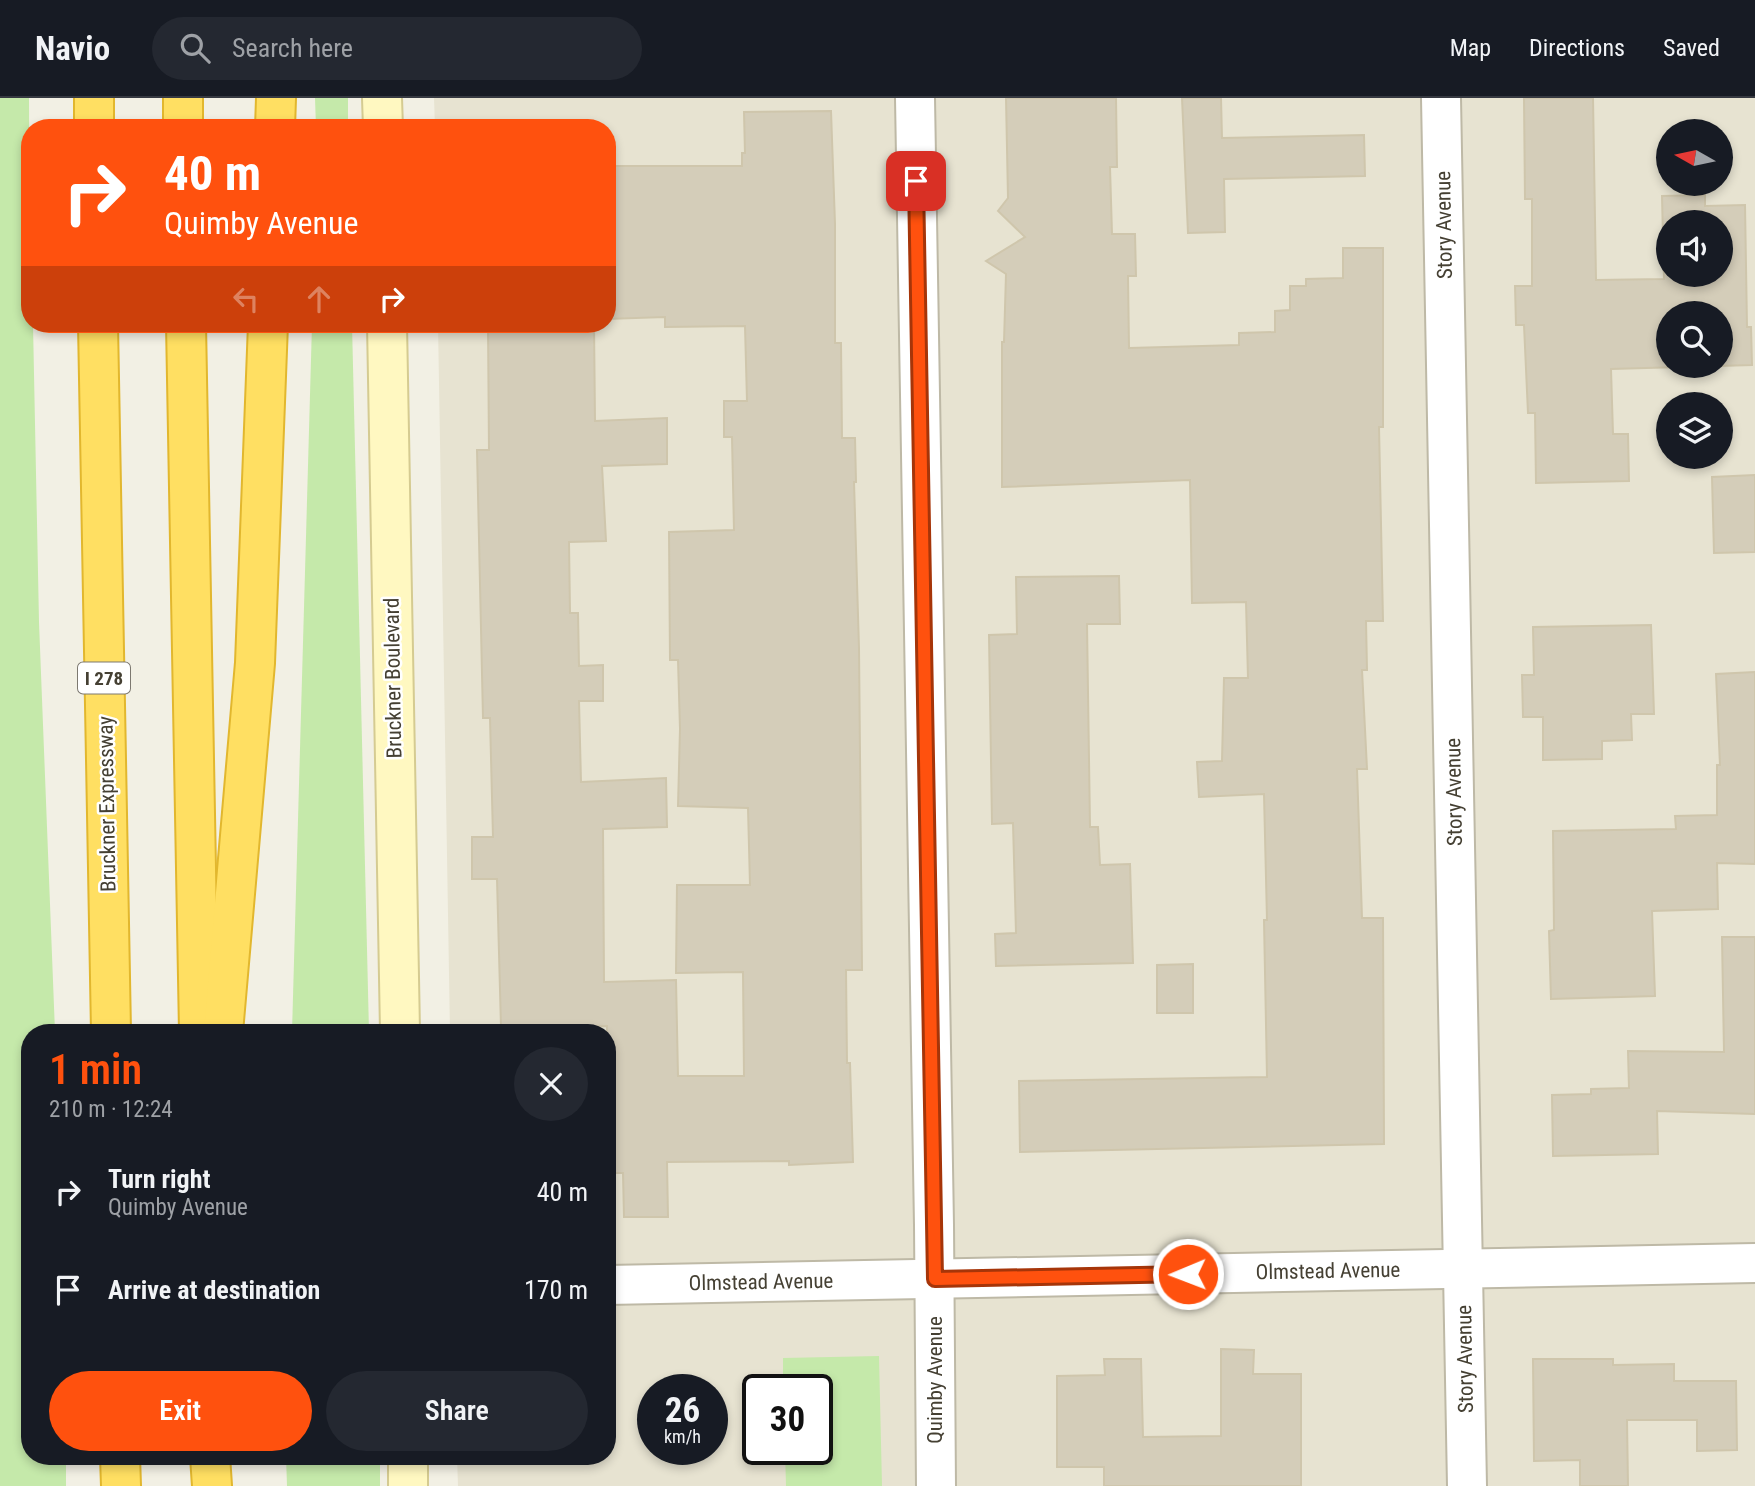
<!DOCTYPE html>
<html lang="en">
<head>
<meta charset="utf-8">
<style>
	body { margin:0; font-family:"Roboto Condensed",sans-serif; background:#242831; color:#f1f3f6; height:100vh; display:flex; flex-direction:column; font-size:26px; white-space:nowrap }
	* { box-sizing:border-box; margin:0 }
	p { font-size:23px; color:#9ea1a6 }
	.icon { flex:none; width:38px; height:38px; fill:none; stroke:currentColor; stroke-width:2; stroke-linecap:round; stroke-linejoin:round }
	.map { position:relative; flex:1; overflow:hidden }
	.details { position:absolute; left:21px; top:926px; width:595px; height:441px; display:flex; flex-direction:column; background:#171b24; border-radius:28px; box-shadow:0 4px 10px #0003 }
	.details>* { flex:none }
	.guide { position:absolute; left:21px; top:21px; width:595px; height:214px; border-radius:28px; box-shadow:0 4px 10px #0003; background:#ff510e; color:#fff; overflow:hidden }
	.needle { width:46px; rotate:279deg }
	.tools { position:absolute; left:1656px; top:21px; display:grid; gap:14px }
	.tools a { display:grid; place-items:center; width:77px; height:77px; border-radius:50%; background:#171b24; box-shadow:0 4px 10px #0003; font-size:35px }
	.speed { position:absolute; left:637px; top:1276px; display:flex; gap:14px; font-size:35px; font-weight:700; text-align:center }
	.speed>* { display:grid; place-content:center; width:91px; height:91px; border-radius:50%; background:#171b24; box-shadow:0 4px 10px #0003; line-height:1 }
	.speed small { font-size:18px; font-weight:400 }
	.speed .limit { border:4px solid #111; border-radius:10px; background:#fff; color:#111 }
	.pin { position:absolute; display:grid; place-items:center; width:60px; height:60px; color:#fff; margin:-30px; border-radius:14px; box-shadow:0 4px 10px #0006 }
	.me { position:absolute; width:77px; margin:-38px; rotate:269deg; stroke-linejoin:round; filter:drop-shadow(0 0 5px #0008) }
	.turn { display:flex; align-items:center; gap:24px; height:147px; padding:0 28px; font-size:32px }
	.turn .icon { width:91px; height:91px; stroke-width:2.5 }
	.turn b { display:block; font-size:49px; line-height:60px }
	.lanes { display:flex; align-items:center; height:66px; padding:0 28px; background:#0003; justify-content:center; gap:35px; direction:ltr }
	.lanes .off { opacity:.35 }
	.round { display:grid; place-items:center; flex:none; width:74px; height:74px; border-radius:37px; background:#242831 }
	.head { display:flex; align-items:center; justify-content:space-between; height:119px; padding:0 28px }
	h1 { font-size:42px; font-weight:600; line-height:52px; color:#ff510e }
	.action { display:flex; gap:14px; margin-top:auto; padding:14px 28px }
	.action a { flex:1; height:80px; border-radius:42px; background:#ff510e; color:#fff; font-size:28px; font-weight:600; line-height:80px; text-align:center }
	.action a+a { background:#242831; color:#f1f3f6 }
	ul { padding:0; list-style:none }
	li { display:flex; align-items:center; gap:21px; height:98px; padding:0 28px }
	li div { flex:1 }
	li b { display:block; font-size:26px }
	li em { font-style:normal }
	header { display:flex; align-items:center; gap:42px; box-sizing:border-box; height:98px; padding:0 35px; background:#171b24; border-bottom:2px solid #363941 }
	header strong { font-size:33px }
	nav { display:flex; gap:38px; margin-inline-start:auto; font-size:24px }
	.search { width:490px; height:63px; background:#242831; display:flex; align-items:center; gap:18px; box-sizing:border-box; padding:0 24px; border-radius:38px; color:#9ea1a6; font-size:26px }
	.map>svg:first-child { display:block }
	.residential { fill:#e7e3d1; fill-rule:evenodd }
	.green { fill:#c5e9aa }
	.building { fill:#d4cdb9; stroke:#cfc6ac; stroke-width:2; fill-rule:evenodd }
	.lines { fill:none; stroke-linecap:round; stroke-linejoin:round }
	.street-casing { stroke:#beb9a6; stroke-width:42 }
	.secondary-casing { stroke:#d5cb91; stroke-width:42 }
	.highway-casing { stroke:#e2b72e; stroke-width:42 }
	.street { stroke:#fff; stroke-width:38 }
	.secondary { stroke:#fff8c1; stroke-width:38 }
	.highway { stroke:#ffdf62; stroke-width:38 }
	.route-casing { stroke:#a63509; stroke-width:18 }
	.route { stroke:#ff510e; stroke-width:12 }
	.labels { text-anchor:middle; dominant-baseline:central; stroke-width:5; stroke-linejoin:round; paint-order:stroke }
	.shield { fill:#fff; stroke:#7d7970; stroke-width:2 }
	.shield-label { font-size:19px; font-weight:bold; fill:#454033 }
	.street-label { font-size:21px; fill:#454033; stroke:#fff }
</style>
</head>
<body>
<header>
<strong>Navio</strong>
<div class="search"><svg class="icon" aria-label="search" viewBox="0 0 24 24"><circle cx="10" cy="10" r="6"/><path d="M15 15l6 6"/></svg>Search here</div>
<nav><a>Map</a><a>Directions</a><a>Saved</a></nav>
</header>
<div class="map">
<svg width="1755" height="1388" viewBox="0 0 1755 1388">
	<rect width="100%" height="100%" fill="#f2f0e4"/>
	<!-- residential -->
	<path class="residential" d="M434,0H1755V1388H458L457,1358H607V934H450L438,226H607V30H435ZM1668,33H1720V86H1668ZM1668,124H1720V177H1668ZM1668,215H1720V268H1668ZM1668,306H1720V359H1668ZM653,1292H712V1351H653ZM758,1292H817V1351H758Z"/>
	<!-- green -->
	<g class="green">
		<path d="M0,0H29L30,226H33L39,524L55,934H30V1358H66V1388H0Z"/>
		<path d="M315,0H348V30H316Z"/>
		<path d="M312,226H352L369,934H292Z"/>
		<path d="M879,1258L882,1388H786L785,1351H817V1292L783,1291V1260Z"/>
		<path d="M286,1358H380V1388H287Z"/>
	</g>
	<!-- building -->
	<g class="building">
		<path d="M1006,0H1116L1117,69H1110L1112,136H1135L1136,178H1128L1129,250L1239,247V235L1275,234V213L1290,212V188H1306V181L1343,180V150H1383V329H1379L1383,523H1366L1367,572H1362L1367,671H1357L1362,820H1383L1384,1046L1020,1054L1019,983L1267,979L1264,822H1267L1264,696L1199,699L1197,664L1222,663L1224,580H1248L1246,504L1192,505L1190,382L1002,389V244H1004L1006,176L986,163L1025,139L998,113L1008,100Z"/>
		<path d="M1182,0H1221L1222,40L1364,37L1365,78L1224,81L1225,134L1188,135Z"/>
		<path d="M1524,0H1593L1596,182L1664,181L1662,98L1705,97V108L1745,107L1747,229H1751L1752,267L1611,271L1613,336H1628L1629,383L1536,385L1535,315H1528L1524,227H1516L1515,188H1532V101H1525ZM1668,124H1720V177H1668ZM1668,215H1720V268H1668Z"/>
		<path d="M831,13L835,126V245H841L842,340H855L856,384H854L859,550L862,872H846L847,965H850L853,1064L789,1067V1063L667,1064L668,1119H624L623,1075H607V928L501,929L497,781H472V739H493L490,620H483L477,352H489L488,226H594L595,323L667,320V366L602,368L606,443L569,444L570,515H578L579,568L603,567V603H579L581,684L666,680L667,729L603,731L604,884L676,882L678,978H744L743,874L676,875L677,787H750L748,710L678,708L680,631L678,562H670L669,434L734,432L732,339H724V303H747L745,228L665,229V219L607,221V68H742V55H745L744,14Z"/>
		<path d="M1755,377V454L1714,455L1712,379Z"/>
		<path d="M1119,478L1120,526H1087L1090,729H1098L1100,767L1130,766L1133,865L996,868L995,836L1016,835L1013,725L992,726L989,537L1017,536L1016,479Z"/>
		<path d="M1651,527L1654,616H1631L1632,642L1602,643V661L1543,662V619H1523L1522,577H1534L1533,529Z"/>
		<path d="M1755,574V766L1717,765L1718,811L1652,813L1655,898L1551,901L1549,833L1554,832L1553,733L1676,731L1675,718L1717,717V667H1720L1716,576Z"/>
		<path d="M1722,839H1755V1016L1657,1013L1658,1056L1553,1058L1552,997L1591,996V991L1629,990L1628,953L1724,954Z"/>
		<path d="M1193,866V915H1157V867Z"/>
		<path d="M1221,1251L1254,1252L1253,1276H1301V1388H1104V1369H1057V1278L1105,1277L1104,1261H1141L1143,1339L1221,1338Z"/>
		<path d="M1533,1261H1613V1267L1674,1266V1283H1736L1737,1352L1697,1353V1322H1627L1628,1388H1580V1362L1534,1363Z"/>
	</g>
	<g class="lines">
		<!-- street casing -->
		<g class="street-casing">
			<g id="street">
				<path d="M915,0L934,1127L936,1388"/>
				<path d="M1441,0L1467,1388"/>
				<path d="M607,1187L1755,1165"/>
			</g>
		</g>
		<!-- secondary casing -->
		<g class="secondary-casing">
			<g id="secondary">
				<path d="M382,0L383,30"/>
				<path d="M387,226L400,934"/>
				<path d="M408,1358V1388"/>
			</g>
		</g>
		<!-- highway casing -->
		<g class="highway-casing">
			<g id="highway">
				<path d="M94,0V30"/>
				<path d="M183,0V30"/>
				<path d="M275,30L276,0"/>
				<path d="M98,226L111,934"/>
				<path d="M186,226L199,934"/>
				<path d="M223,934L255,565L268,226"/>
				<path d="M120,1358L121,1388"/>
				<path d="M210,1358L212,1388"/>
			</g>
		</g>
		<!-- street -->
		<use href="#street" class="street"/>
		<!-- secondary -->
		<use href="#secondary" class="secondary"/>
		<!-- highway -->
		<use href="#highway" class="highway"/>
	</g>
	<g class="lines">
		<!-- route casing -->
		<g class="route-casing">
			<path id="route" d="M916,83L935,1181L1188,1176"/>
		</g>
		<!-- route -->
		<use href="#route" class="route"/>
	</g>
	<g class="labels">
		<!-- shield labels -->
		<rect class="shield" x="78" y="564.5" width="52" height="31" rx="5"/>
		<g class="shield-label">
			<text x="104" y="580">I 278</text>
		</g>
		<!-- street labels -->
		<g class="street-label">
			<text transform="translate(1444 127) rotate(-91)">Story Avenue</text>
			<text transform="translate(393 580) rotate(-91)">Bruckner Boulevard</text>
			<text transform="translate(1454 694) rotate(-91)">Story Avenue</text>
			<text transform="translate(107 706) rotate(-91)">Bruckner Expressway</text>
			<text transform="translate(1328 1173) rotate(-1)">Olmstead Avenue</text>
			<text transform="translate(761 1184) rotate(-1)">Olmstead Avenue</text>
			<text transform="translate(1465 1261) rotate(-91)">Story Avenue</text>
			<text transform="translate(935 1282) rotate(-90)">Quimby Avenue</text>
		</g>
	</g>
</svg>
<div class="tools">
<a><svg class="needle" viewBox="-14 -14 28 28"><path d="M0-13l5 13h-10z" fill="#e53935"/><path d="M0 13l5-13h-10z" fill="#9ea1a6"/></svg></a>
<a><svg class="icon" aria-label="sound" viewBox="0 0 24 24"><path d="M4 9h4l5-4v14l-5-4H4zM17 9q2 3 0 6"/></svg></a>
<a><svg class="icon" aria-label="search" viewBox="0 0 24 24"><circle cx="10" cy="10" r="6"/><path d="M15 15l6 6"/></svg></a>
<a><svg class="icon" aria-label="layers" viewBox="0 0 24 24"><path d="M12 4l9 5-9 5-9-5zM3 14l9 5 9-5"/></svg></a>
</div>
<div class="speed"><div>26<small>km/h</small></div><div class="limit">30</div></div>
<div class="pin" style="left:916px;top:83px;background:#d93025"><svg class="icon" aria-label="arrive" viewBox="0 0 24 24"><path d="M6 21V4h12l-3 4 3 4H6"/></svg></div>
<svg class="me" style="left:1188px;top:1176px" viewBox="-20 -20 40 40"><circle r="17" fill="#ff510e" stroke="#fff" stroke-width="3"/><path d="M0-11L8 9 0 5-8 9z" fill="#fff"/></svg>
<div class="guide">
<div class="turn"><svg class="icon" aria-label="right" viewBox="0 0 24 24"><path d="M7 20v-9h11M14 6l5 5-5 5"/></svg><div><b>40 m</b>Quimby Avenue</div></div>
<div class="lanes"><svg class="icon off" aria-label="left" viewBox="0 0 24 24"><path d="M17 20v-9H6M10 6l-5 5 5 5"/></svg><svg class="icon off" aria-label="ahead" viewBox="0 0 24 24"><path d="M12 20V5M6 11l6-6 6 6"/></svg><svg class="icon" aria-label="right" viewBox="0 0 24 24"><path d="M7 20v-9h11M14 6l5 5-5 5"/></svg></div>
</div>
<section class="details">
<div class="head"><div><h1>1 min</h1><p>210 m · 12:24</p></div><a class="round"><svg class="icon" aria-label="close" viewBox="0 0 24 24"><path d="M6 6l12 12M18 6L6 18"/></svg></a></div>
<ul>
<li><svg class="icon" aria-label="right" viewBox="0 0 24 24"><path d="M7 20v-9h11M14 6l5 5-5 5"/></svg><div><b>Turn right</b><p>Quimby Avenue</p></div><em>40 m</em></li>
<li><svg class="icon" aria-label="arrive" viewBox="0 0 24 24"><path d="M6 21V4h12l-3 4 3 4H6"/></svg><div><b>Arrive at destination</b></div><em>170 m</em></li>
</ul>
<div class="action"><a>Exit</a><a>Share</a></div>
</section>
</div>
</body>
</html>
